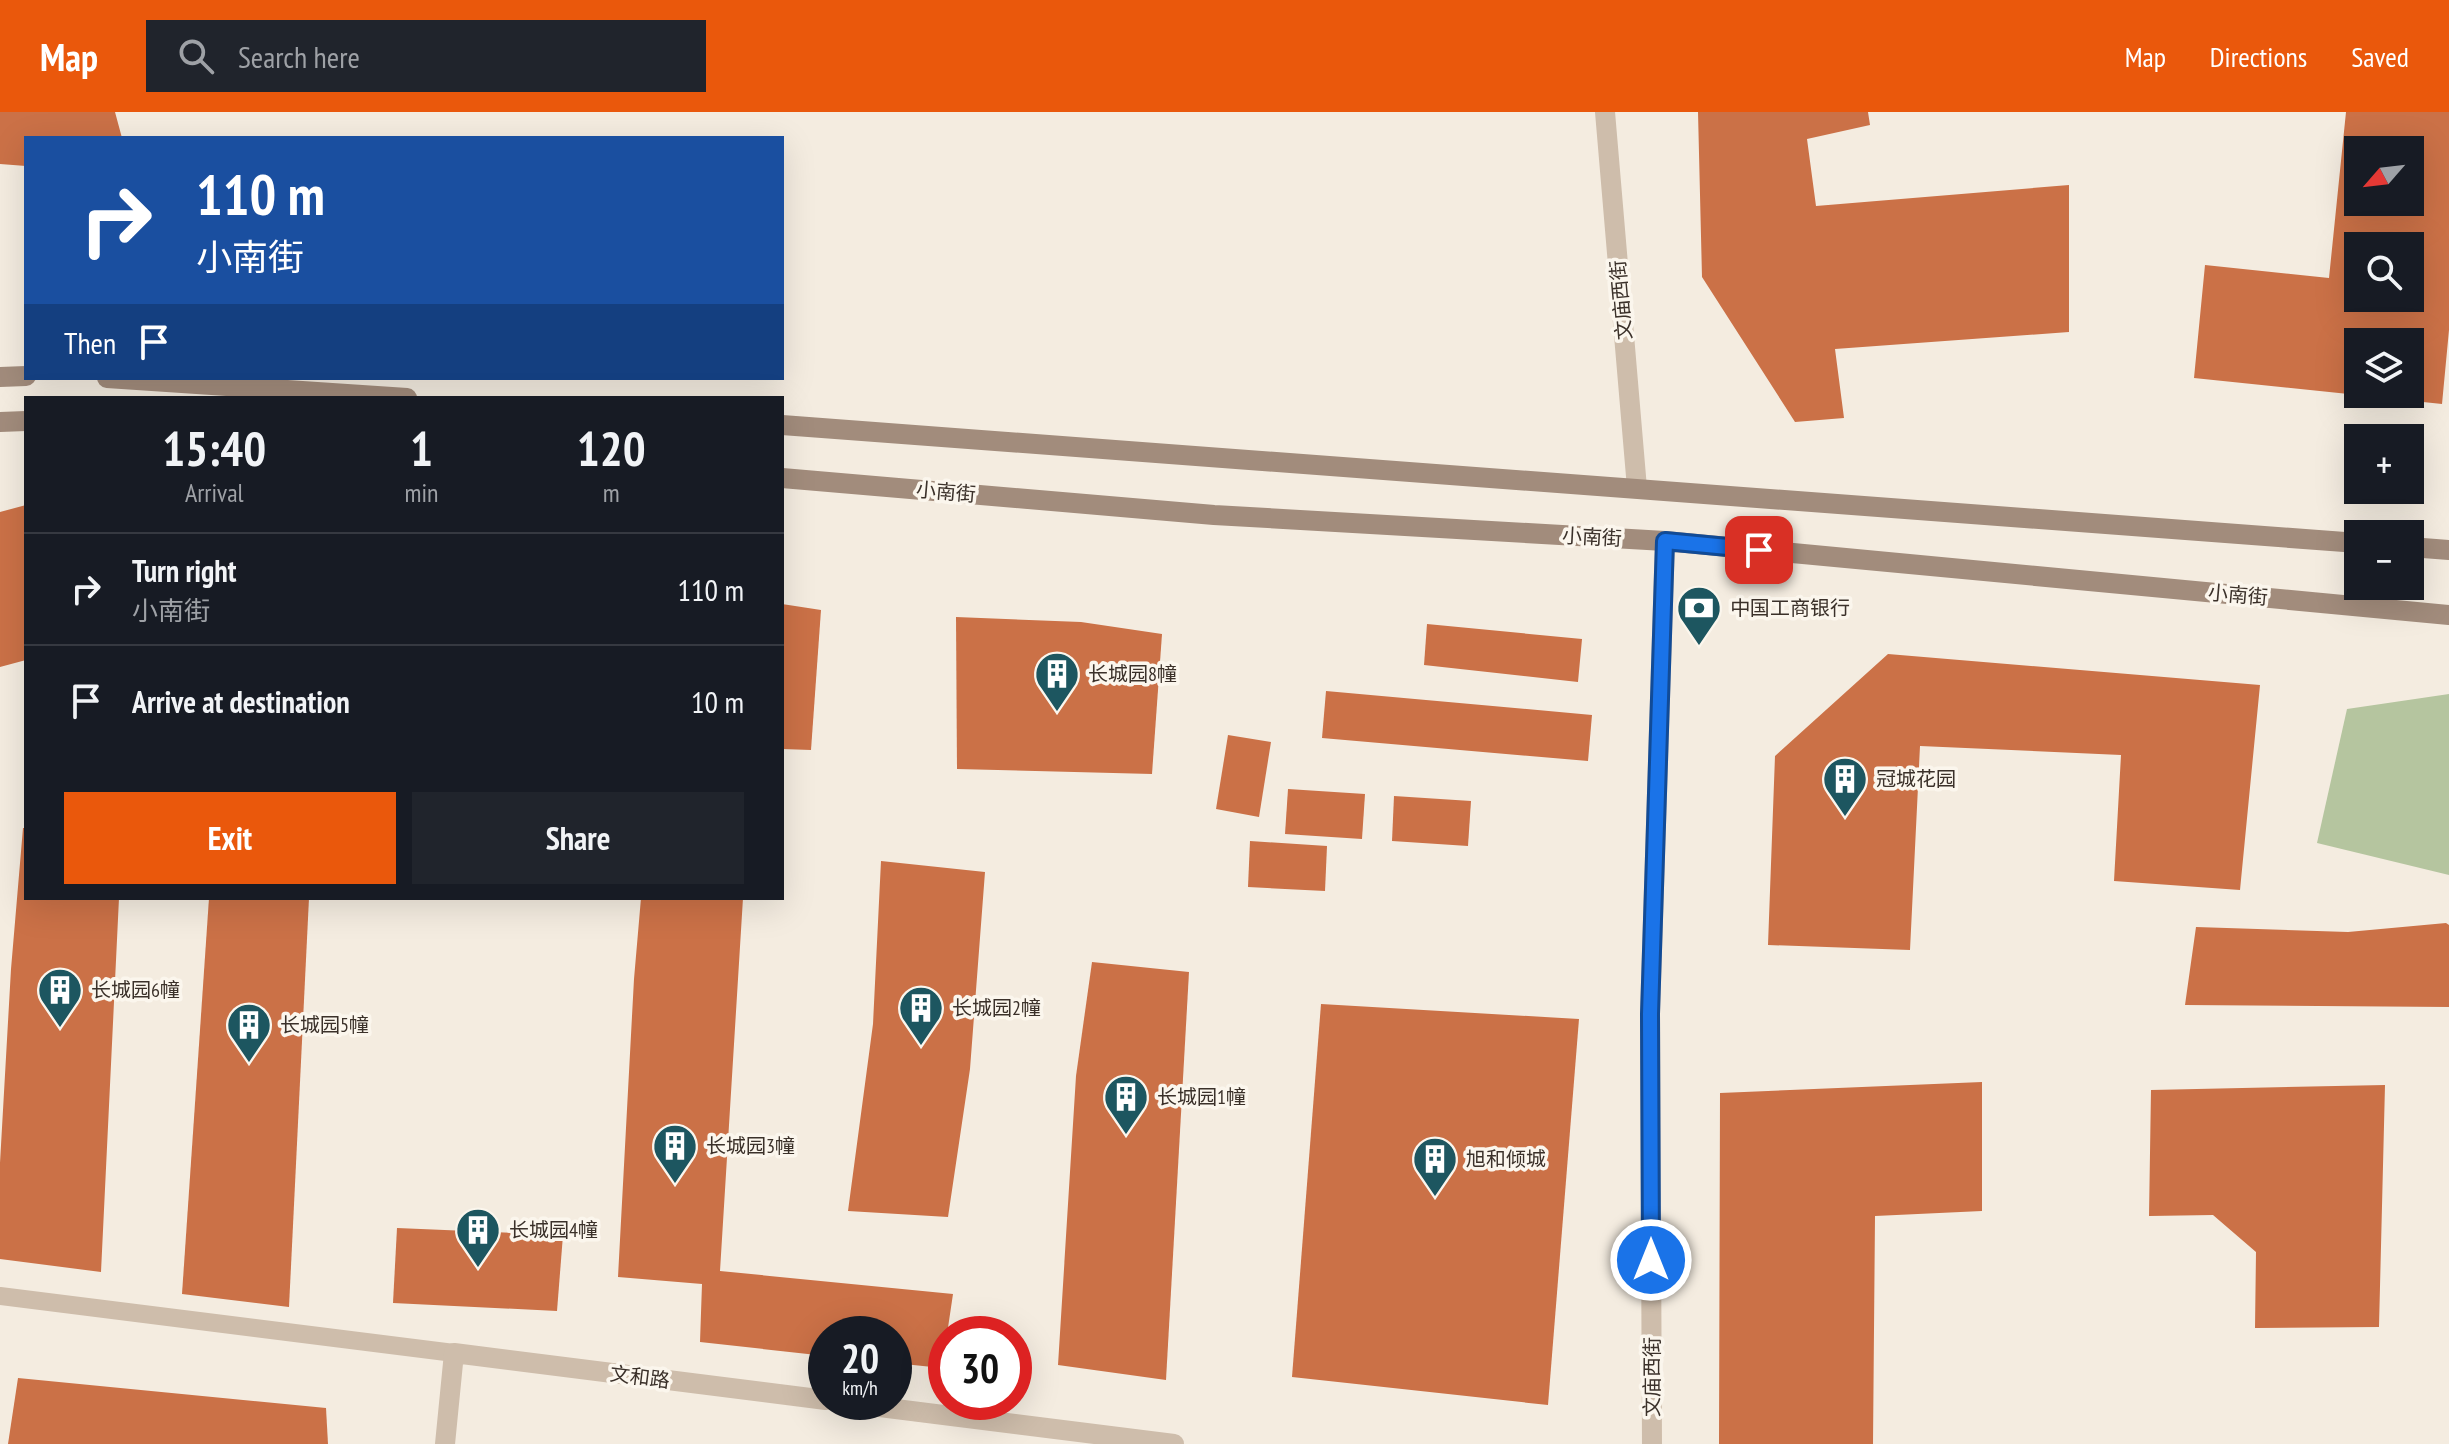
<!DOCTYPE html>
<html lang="en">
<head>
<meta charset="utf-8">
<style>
	body { margin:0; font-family:"PT Sans Narrow","Noto Sans SC",sans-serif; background:#20242c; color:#f1f3f6; height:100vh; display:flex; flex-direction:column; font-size:30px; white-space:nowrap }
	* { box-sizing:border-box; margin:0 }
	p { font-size:26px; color:#9ea1a6 }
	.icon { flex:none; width:44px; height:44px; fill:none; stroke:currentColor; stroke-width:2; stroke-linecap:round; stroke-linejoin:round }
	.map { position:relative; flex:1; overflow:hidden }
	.drawer { position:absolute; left:24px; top:284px; width:760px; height:504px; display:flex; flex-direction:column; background:#171b24; border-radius:0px; box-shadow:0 8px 32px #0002 }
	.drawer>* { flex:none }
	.guide { position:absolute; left:24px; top:24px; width:760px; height:244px; border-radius:0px; box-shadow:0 8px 32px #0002; background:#1a4fa0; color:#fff; overflow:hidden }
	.needle { width:52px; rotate:242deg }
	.buttons { position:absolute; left:2344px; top:24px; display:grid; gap:16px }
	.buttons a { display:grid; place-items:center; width:80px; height:80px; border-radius:0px; background:#171b24; box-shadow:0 8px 32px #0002; font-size:40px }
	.speed { position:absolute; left:808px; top:1204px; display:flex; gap:16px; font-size:40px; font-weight:700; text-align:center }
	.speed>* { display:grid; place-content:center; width:104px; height:104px; border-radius:50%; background:#171b24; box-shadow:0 8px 32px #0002; line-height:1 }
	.speed small { font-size:20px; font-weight:400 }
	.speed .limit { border:12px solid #d22; background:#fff; color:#111 }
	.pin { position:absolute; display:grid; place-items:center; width:68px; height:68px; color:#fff; margin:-34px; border-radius:16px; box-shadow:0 4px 12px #0006 }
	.me { position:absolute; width:88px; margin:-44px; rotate:0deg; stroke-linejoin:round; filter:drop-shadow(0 0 6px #0008) }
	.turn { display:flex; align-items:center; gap:28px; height:168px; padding:0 40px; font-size:36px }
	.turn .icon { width:104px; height:104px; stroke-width:2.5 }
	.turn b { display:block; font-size:56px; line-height:68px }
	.then { display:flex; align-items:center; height:76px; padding:0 40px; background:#0003; gap:16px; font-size:30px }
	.eta { display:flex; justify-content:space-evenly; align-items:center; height:136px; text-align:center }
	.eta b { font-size:48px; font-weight:700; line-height:56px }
	.primary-button { display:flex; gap:16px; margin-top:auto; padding:16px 40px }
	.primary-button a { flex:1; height:92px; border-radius:0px; background:#ea580c; color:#fff; font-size:32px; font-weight:700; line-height:92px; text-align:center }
	.primary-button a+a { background:#20242c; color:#f1f3f6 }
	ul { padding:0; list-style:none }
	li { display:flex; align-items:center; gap:24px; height:112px; padding:0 40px; border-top:2px solid #363941 }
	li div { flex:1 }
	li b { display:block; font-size:30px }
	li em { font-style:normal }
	header { display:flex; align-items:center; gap:48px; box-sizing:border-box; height:112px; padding:0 40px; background:#ea580c; color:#fff }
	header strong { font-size:38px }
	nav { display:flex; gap:44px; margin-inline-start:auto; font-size:28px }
	.search { width:560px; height:72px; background:#20242c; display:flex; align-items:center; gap:20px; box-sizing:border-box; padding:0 28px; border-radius:0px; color:#9ea1a6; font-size:30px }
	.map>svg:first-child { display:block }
	.green { fill:#b5c59f }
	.building { fill:#cb7147; fill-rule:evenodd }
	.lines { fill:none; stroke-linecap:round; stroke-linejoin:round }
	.lane { stroke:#cebdab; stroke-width:18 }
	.street { stroke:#cebdab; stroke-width:20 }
	.secondary { stroke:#a28c7c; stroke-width:20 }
	.route-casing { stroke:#114b97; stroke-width:20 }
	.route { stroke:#1a73e8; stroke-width:14 }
	.labels { text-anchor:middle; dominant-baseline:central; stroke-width:7; stroke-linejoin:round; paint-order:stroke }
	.street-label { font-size:20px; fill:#3b312a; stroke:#fbf6ed }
	.poi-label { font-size:20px; fill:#3b312a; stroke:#fbf6ed; text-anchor:start }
</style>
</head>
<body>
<header>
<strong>Map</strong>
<div class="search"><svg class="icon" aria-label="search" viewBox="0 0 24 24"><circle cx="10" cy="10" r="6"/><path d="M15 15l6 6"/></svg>Search here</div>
<nav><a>Map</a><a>Directions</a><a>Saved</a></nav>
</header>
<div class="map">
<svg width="2449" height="1332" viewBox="0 0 2449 1332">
	<rect width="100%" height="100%" fill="#f4ece0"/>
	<!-- green -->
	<path class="green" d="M2449,582V763L2317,731L2347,597Z"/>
	<!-- building -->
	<g class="building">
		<path d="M0,0H115L122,26H26V54L0,52Z"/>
		<path d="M1698,0H1868L1870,13L1807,27L1816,94L2069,73V220L1835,237L1844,306L1795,310L1702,165Z"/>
		<path d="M2346,0H2449V218L2442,292L2366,284V282H2410V230H2358V283L2194,266L2205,153L2329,166ZM2358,38H2410V90H2358ZM2358,134H2410V186H2358Z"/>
		<path d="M26,393V548L0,555V400Z"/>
		<path d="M782,492L821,498L811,638L782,637Z"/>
		<path d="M956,505L1081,510L1162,522L1152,662L957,657Z"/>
		<path d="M1427,512L1582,527L1578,570L1424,553Z"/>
		<path d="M1888,542L2260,573L2240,778L2114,769L2121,643L1920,634L1910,838L1768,833L1775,644Z"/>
		<path d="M1326,579L1592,603L1588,649L1322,626Z"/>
		<path d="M1228,623L1271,630L1259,705L1216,697Z"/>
		<path d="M1288,677L1365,682L1362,727L1285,722Z"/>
		<path d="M1394,684L1471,689L1468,734L1392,729Z"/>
		<path d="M23,716H26V786H119L101,1160L0,1147V1051L11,857Z"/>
		<path d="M1250,729L1327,734L1325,779L1248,775Z"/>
		<path d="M881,749L985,760L970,957L948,1105L848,1099L873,912Z"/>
		<path d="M209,786H309L289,1195L182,1182Z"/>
		<path d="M641,786H743L720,1159L953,1182L942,1256L894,1251V1222H826V1244L700,1230L702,1172L618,1165L634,867Z"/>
		<path d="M2446,811L2449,813V895L2185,893L2196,815L2348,820Z"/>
		<path d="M1092,850L1189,860L1166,1268L1058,1253L1076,964Z"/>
		<path d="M1321,892L1579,907L1548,1293L1292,1265Z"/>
		<path d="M1982,970V1099L1875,1104L1873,1332H1719L1720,981Z"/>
		<path d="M2385,973L2379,1215L2255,1216L2256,1140L2213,1103L2149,1104L2151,978Z"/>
		<path d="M397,1116L563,1123L557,1199L393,1191Z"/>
		<path d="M18,1266L326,1296L328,1332H8Z"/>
	</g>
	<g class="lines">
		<!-- lane -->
		<path class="lane" d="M0,1184L454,1241"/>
		<!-- street -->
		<g class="street">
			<path d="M1605,0L1637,376"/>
			<path d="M840,1290L1174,1332"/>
			<path d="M445,1332L454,1241L826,1288"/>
			<path d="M1652,1332L1650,902L1665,429"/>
		</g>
		<!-- secondary -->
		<g class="secondary">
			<path d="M0,265L26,264"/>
			<path d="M107,266L407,286"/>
			<path d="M0,310L26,309"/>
			<path d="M782,313L2358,431"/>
			<path d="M782,366L1214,403L1665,429L2449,503"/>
			<path d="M2410,435L2449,438"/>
		</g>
	</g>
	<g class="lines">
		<!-- route casing -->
		<g class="route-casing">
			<path id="route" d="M1651,1148L1650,902L1665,429L1759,438"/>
		</g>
		<!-- route -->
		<use href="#route" class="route"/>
	</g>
	<!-- icons -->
	<defs>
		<g id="bank-pin" transform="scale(2.3)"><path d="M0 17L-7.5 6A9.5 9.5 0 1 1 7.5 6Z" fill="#1d5660" stroke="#fbf6ed"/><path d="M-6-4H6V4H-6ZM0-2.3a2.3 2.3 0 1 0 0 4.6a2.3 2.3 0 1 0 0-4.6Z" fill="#fff"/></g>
		<g id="building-pin" transform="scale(2.3)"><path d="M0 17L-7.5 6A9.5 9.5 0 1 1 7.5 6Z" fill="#1d5660" stroke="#fbf6ed"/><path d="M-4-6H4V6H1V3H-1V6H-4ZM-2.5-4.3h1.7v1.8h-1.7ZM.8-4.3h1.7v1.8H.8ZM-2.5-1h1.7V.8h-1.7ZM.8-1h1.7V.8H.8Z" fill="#fff"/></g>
	</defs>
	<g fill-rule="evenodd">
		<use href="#bank-pin" x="1699" y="496"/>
		<use href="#building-pin" x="1057" y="562"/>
		<use href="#building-pin" x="1845" y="667"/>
		<use href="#building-pin" x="60" y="878"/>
		<use href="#building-pin" x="921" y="896"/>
		<use href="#building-pin" x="249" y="913"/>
		<use href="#building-pin" x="1126" y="985"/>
		<use href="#building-pin" x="675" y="1034"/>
		<use href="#building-pin" x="1435" y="1047"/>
		<use href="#building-pin" x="478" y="1118"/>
	</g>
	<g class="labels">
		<!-- street labels -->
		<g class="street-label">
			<text transform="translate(1621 188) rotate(-95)">文庙西街</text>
			<text transform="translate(946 380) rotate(5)">小南街</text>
			<text transform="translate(1592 425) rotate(3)">小南街</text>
			<text transform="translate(2238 483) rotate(5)">小南街</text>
			<text transform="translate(640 1265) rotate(7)">文和路</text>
			<text transform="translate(1652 1265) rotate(-90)">文庙西街</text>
		</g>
		<!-- poi labels -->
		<g class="poi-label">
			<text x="1730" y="496">中国工商银行</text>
			<text x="1088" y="562">长城园8幢</text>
			<text x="1876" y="667">冠城花园</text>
			<text x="91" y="878">长城园6幢</text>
			<text x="952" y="896">长城园2幢</text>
			<text x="280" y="913">长城园5幢</text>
			<text x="1157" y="985">长城园1幢</text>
			<text x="706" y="1034">长城园3幢</text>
			<text x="1466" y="1047">旭和倾城</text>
			<text x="509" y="1118">长城园4幢</text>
		</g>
	</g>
</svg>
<div class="buttons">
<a><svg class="needle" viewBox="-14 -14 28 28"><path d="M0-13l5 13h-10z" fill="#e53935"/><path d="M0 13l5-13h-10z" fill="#9ea1a6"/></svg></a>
<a><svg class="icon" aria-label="search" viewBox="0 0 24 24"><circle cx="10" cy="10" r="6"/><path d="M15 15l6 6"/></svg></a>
<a><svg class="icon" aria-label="layers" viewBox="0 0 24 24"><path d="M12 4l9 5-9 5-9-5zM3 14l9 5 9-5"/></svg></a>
<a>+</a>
<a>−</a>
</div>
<div class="speed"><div>20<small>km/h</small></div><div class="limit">30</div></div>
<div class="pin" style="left:1759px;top:438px;background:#d93025"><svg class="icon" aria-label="arrive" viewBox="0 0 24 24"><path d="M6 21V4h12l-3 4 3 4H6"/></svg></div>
<svg class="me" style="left:1651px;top:1148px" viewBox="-20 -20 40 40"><circle r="17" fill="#1a73e8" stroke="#fff" stroke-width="3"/><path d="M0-11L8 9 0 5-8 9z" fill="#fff"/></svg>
<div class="guide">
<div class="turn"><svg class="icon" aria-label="right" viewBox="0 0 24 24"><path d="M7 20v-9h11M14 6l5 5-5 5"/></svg><div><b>110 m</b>小南街</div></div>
<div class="then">Then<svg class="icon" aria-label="arrive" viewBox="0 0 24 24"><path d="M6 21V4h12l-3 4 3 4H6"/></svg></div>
</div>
<section class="drawer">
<div class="eta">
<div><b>15:40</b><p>Arrival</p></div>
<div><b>1</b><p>min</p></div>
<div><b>120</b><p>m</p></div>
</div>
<ul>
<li><svg class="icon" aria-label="right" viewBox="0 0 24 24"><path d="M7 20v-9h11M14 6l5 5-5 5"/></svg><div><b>Turn right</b><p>小南街</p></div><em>110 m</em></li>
<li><svg class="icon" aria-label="arrive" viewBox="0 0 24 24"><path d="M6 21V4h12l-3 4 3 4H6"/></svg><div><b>Arrive at destination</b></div><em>10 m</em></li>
</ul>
<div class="primary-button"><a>Exit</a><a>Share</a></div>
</section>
</div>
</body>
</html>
